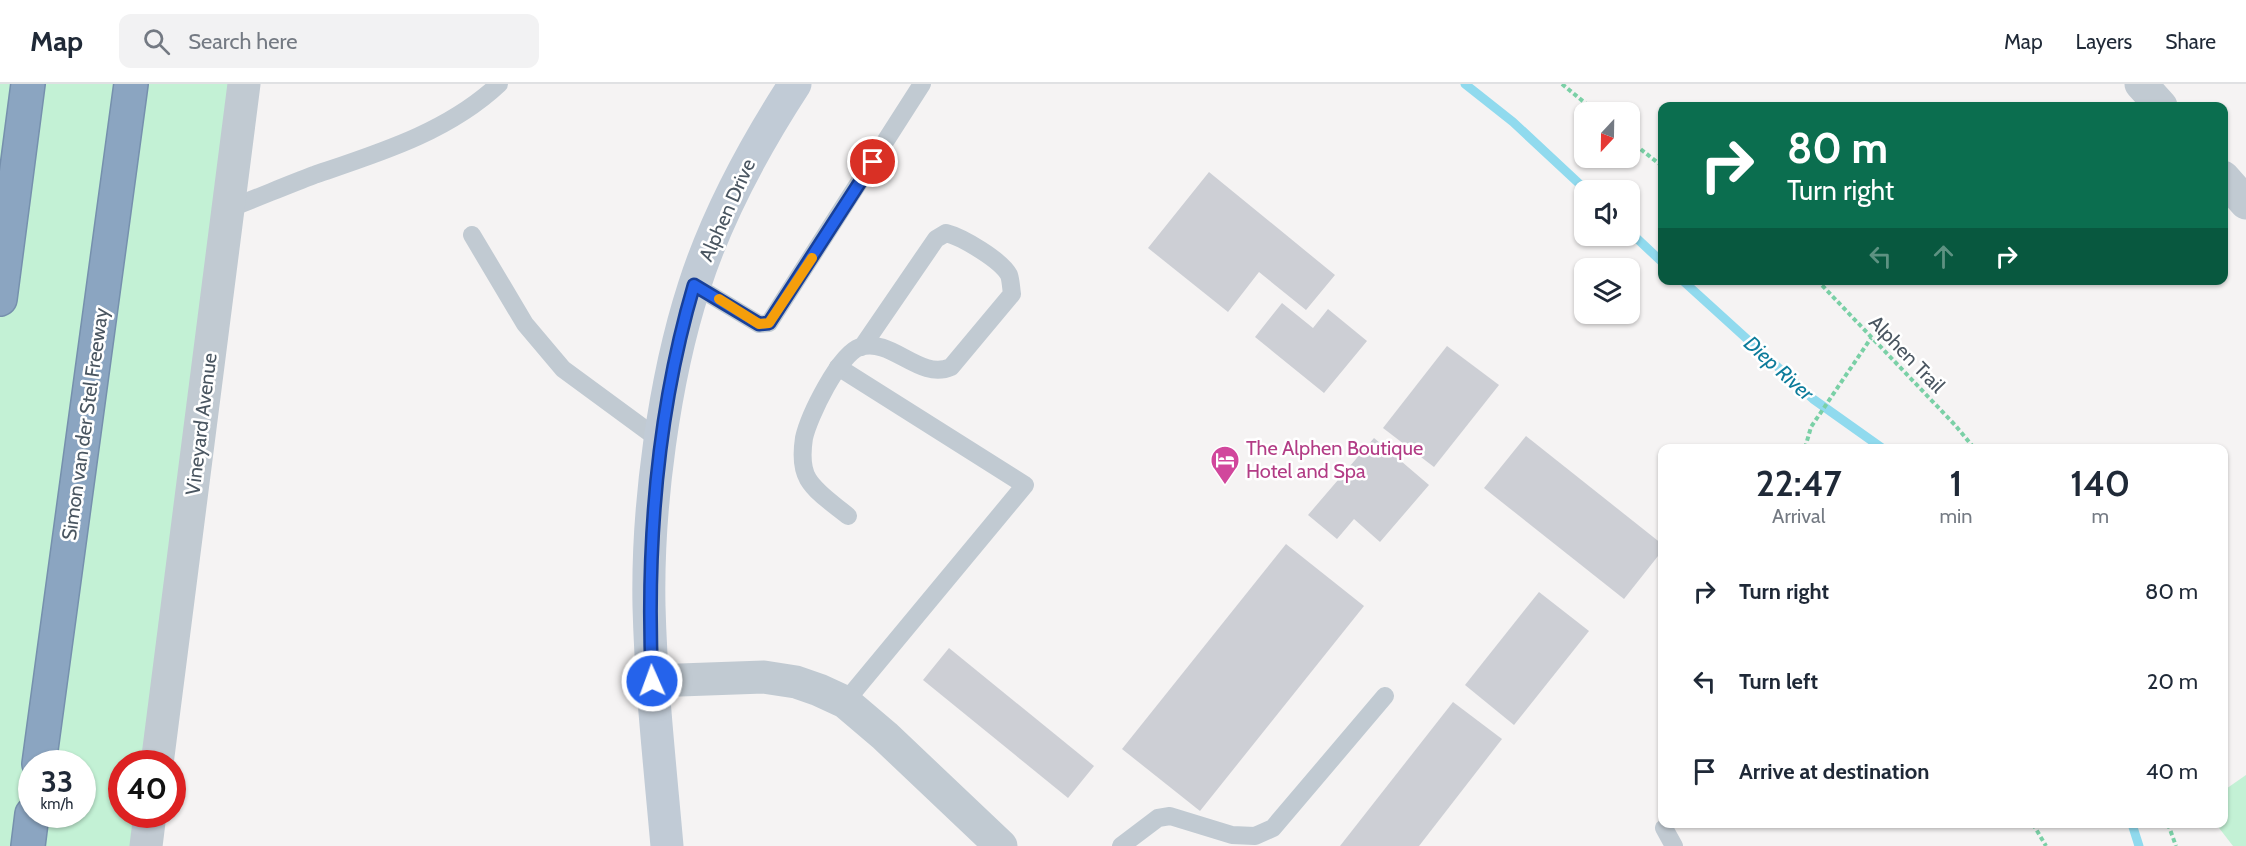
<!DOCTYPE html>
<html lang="en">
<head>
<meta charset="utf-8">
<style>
	body { margin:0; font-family:Cabin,sans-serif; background:#f2f2f3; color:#1f2937; height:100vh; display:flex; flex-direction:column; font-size:22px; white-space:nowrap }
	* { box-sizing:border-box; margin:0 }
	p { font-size:20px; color:#747a83 }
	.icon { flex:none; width:33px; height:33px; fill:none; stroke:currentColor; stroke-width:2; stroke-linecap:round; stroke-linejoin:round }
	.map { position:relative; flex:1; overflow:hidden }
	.details { position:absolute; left:1658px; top:360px; width:570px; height:384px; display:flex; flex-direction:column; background:#fff; border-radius:12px; box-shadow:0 2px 4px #0004 }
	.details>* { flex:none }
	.top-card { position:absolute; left:1658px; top:18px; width:570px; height:183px; border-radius:12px; box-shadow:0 2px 4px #0004; background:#0b6e4f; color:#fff; overflow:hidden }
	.needle { width:39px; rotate:202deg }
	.fabs { position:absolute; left:1574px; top:18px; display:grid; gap:12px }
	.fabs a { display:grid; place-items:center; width:66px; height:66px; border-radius:12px; background:#fff; box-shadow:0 2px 4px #0004; font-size:30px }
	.speed { position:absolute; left:18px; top:666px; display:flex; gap:12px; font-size:30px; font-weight:700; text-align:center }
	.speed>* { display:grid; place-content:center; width:78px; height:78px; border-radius:50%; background:#fff; box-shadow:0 2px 4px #0004; line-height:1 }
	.speed small { font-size:15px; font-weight:400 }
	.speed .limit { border:9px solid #d22; background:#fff; color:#111 }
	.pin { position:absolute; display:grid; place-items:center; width:51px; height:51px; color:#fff; margin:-26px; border:3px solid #fff; border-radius:50%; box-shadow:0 2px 6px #0007 }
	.me { position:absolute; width:66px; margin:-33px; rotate:358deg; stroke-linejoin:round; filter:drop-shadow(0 0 4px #0008) }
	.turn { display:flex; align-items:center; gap:21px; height:126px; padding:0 30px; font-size:27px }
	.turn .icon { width:78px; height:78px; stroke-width:2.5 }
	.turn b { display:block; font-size:42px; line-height:51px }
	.lanes { display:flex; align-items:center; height:57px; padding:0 30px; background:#0003; justify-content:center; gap:30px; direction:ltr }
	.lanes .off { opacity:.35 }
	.eta { display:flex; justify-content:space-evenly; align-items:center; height:102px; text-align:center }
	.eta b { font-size:36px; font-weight:600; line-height:42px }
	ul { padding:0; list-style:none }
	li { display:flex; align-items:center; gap:18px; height:90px; padding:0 30px }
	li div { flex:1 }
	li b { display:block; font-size:22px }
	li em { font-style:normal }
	header { display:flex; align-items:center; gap:36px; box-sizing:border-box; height:84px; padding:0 30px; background:#fff; border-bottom:2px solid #e0e1e3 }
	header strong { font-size:28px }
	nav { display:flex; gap:33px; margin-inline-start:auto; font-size:21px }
	.search { width:420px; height:54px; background:#f2f2f3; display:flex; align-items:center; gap:15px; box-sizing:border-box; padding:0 21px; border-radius:12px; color:#747a83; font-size:22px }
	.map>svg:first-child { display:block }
	.green { fill:#c3f1d5; fill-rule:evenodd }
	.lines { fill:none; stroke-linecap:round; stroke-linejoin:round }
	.stream { stroke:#90daee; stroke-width:9 }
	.building { fill:#cdcfd5 }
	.highway-casing { stroke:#7690ad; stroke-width:36 }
	.path { stroke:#7ad0a6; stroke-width:4; stroke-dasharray:4.5 3; stroke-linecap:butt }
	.lane { stroke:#c1cad2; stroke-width:18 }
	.street { stroke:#c1cad2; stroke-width:33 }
	.secondary { stroke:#c1cbd6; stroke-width:33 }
	.highway { stroke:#8ba5c1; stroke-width:33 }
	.route-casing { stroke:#184099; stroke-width:15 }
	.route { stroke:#2563eb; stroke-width:10 }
	.slow { stroke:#f59e0b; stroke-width:10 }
	.labels { text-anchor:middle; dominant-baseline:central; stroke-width:5; stroke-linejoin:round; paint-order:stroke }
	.street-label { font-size:20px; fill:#4a5661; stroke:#fff }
	.hotel-label { font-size:20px; fill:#b23c85; stroke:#fff; text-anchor:start }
	.water-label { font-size:21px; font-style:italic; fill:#0c7c9b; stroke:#fff }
</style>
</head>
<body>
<header>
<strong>Map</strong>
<div class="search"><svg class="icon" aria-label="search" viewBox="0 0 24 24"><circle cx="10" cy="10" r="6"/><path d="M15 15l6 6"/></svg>Search here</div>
<nav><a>Map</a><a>Layers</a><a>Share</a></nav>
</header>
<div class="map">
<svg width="2246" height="762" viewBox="0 0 2246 762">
	<rect width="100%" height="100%" fill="#f5f3f3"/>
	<!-- green -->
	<g class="green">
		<path d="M0,0H244L157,679L122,680V730L150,731L146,762H0ZM32,680H82V730H32Z"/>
		<path d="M2246,691V762H2233L2216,740H2223V707Z"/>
	</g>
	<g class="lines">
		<!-- stream -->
		<g class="stream">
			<path d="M1465,0L1513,38L1586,106"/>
			<path d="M1629,147L1662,178"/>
			<path d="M1682,196L1813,315L1882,364"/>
			<path d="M2132,740L2139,762"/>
		</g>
	</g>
	<!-- building -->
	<g class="building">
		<path d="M1209,88L1335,191L1306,226L1259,188L1228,228L1148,164Z"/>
		<path d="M1282,219L1313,244L1328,225L1367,257L1324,309L1255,253Z"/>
		<path d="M1447,262L1499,301L1434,383L1383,344Z"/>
		<path d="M1526,352L1662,460V467L1624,515L1484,404Z"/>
		<path d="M1374,354L1429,401L1380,458L1354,435L1337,455L1308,431Z"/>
		<path d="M1286,460L1364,522L1200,727L1122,665Z"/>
		<path d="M1539,508L1589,547L1514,641L1465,601Z"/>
		<path d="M949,564L1094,682L1068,714L923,596Z"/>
		<path d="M1453,618L1502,655L1419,762H1340Z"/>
	</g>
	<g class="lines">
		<!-- highway casing -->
		<g class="highway-casing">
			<g id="highway">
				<path d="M0,215L28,0"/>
				<path d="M39,680L131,0"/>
				<path d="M28,762L32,730"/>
			</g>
		</g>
		<!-- path -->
		<g class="path">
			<path d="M1562,0L1596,28"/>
			<path d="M1629,56L1662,82"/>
			<path d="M1817,196L1955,341L1974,364"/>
			<path d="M1805,364L1811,343L1871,254"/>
			<path d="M2033,740L2046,762"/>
			<path d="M2168,740L2176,762"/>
		</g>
		<!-- lane -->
		<g class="lane">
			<path d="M228,125C257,114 285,102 314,91C379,69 448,48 499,0"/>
			<path d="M472,151L525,240L563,285L661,357"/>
			<path d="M694,201L759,240L769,239L922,0"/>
			<path d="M838,283L1025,401L845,618"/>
			<path d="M848,432C835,421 817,410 808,395C801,383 802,367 804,354C809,332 839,270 860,263C892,253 919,297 951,283L1012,210C1011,204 1011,197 1009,191C1001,176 962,153 946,149L936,155L862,263"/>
			<path d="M1664,744L1674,762"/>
			<path d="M1121,762L1158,734L1170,732L1232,751L1255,752L1273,744L1385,612"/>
		</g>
		<!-- street -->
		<g class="street">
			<path d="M2141,0L2161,22"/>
			<path d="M2223,93L2246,119"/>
			<path d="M652,597L764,593L796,598L819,606L845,618L885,652L1001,762"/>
			<path d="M157,680L244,0"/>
			<path d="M146,762L150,730"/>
		</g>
		<!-- secondary -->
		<path class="secondary" d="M667,762C660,682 651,602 649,522C647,423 664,296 694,203C717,131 754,63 795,0"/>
		<!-- highway -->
		<use href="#highway" class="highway"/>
	</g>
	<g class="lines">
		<!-- route casing -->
		<g class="route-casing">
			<path id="route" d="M652,597C646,463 656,330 694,201L759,240L769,239L873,78"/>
		</g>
		<!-- route -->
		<use href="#route" class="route"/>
		<!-- slow -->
		<path class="slow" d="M719,215L759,240L769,239L812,174"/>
	</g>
	<!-- icons -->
	<defs>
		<g id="hotel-pin" transform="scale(1.5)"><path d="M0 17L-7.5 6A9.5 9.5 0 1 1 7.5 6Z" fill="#d1479c" stroke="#fff"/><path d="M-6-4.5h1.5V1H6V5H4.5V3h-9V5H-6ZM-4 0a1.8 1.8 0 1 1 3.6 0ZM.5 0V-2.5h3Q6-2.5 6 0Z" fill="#fff"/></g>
	</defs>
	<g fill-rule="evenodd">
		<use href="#hotel-pin" x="1225" y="376"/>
	</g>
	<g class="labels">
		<!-- street labels -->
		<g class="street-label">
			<text transform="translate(727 126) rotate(-66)">Alphen Drive</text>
			<text transform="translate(1907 270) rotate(46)">Alphen Trail</text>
			<text transform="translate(85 340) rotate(-82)">Simon van der Stel Freeway</text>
			<text transform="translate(201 340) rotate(-83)">Vineyard Avenue</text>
		</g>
		<!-- hotel labels -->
		<g class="hotel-label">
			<text x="1246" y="364">The Alphen Boutique<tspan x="1246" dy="23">Hotel and Spa</tspan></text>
		</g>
		<!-- water labels -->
		<g class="water-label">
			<text transform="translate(1779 284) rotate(42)">Diep River</text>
		</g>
	</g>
</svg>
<div class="fabs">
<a><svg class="needle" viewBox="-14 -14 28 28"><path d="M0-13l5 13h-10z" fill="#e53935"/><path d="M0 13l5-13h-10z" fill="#747a83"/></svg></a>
<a><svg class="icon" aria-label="sound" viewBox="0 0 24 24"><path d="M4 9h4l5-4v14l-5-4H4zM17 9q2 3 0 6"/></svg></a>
<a><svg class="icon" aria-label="layers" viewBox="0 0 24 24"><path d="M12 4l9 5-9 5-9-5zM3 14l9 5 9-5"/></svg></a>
</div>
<div class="speed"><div>33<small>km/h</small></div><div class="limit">40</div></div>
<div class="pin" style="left:873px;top:78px;background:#d93025"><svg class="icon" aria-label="arrive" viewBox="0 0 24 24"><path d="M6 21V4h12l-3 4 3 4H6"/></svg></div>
<svg class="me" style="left:652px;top:597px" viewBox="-20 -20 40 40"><circle r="17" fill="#2563eb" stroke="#fff" stroke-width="3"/><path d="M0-11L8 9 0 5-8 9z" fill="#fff"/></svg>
<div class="top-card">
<div class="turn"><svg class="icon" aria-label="right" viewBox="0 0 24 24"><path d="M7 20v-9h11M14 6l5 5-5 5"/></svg><div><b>80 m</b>Turn right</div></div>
<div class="lanes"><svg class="icon off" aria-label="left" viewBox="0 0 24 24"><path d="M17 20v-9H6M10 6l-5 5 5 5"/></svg><svg class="icon off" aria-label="ahead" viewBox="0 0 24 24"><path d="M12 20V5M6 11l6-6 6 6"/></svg><svg class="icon" aria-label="right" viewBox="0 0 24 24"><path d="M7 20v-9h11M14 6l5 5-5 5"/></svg></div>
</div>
<section class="details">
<div class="eta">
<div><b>22:47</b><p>Arrival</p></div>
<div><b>1</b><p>min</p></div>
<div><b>140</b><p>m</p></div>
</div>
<ul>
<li><svg class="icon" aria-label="right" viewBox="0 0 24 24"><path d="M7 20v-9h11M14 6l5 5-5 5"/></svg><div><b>Turn right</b></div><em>80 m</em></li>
<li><svg class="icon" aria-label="left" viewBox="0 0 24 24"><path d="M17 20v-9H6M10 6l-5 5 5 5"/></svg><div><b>Turn left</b></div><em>20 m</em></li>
<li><svg class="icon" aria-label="arrive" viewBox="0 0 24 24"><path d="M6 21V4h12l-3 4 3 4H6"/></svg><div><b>Arrive at destination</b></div><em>40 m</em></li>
</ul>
</section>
</div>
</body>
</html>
